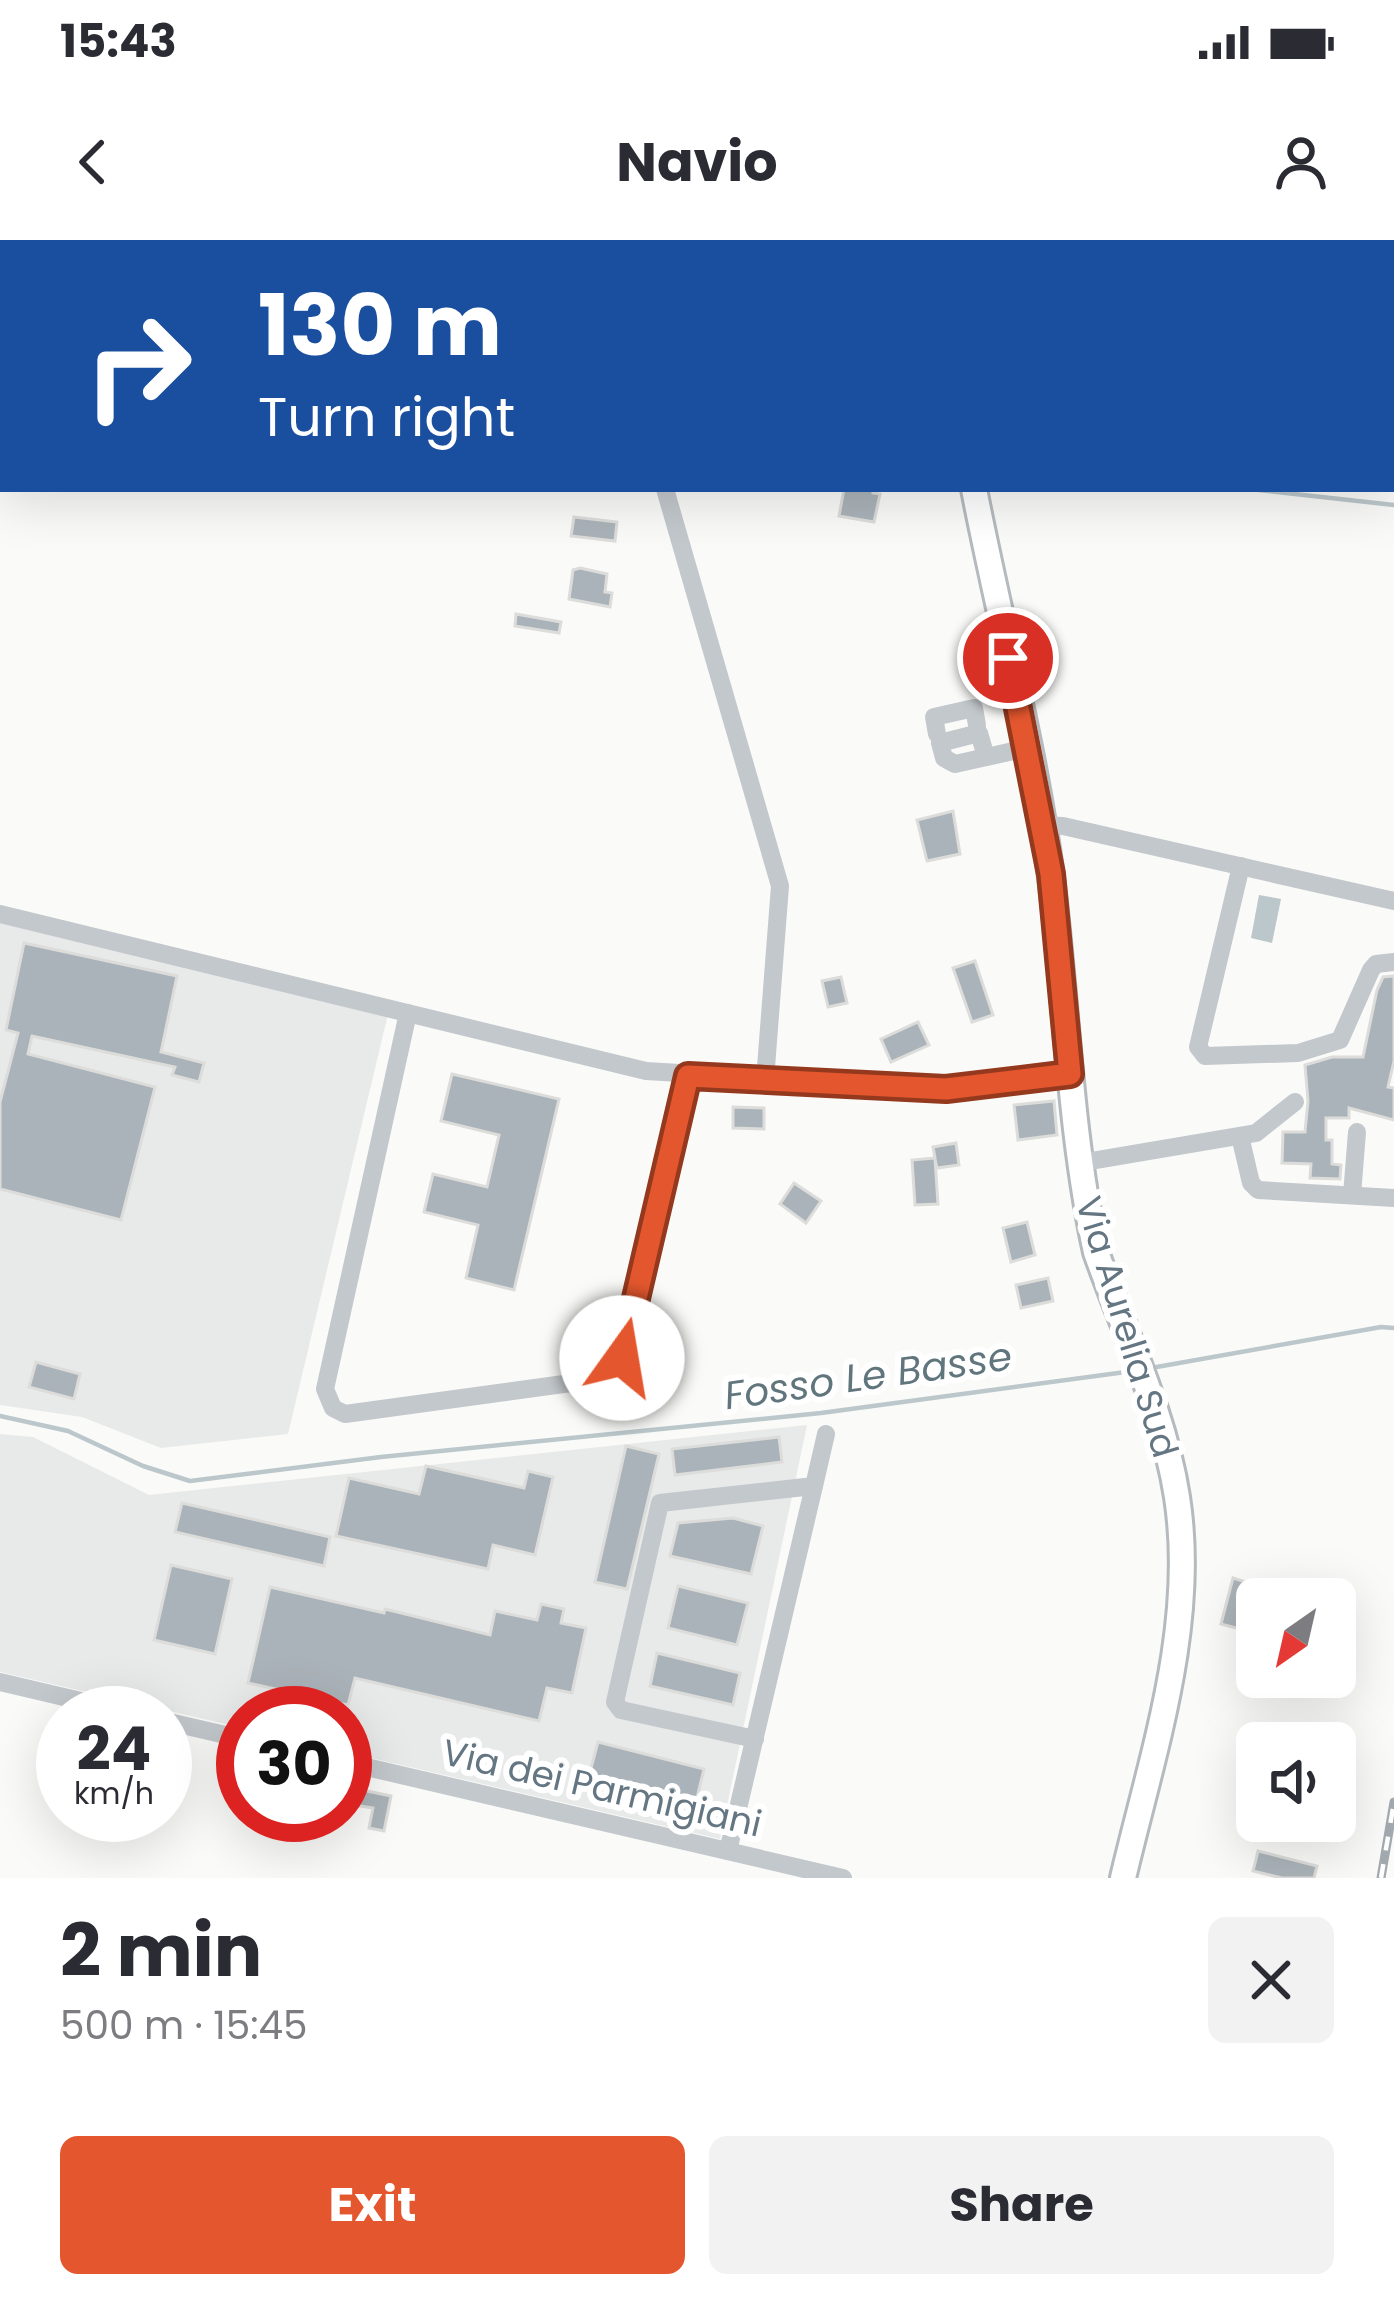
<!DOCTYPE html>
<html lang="en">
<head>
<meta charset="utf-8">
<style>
	body { margin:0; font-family:Poppins,sans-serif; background:#f2f2f3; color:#2b2b33; height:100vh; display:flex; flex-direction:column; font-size:45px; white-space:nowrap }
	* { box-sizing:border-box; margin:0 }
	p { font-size:39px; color:#7c7c81 }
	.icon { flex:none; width:66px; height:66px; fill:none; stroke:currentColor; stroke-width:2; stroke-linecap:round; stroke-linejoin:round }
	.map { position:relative; height:1638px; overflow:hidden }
	.details { display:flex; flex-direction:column; background:#fff; flex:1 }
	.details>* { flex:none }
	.top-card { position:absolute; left:0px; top:0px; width:1395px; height:252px; box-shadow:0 12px 48px #0002; background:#1a4fa0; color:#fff; overflow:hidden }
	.needle { width:78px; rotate:214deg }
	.tools { position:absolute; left:1236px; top:1338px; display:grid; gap:24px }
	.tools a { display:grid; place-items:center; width:120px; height:120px; border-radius:18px; background:#fff; box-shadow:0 12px 48px #0002; font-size:60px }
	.speed { position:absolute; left:36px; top:1446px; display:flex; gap:24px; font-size:60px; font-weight:700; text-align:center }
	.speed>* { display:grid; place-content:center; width:156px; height:156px; border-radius:50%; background:#fff; box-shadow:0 12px 48px #0002; line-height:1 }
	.speed small { font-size:30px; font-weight:400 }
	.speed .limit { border:18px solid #d22; background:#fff; color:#111 }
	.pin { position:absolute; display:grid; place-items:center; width:102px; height:102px; color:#fff; margin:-51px; border:6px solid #fff; border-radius:50%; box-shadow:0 3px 12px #0007 }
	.me { position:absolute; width:132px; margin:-66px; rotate:13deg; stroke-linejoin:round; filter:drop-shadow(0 0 9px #0008) }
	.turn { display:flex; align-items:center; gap:42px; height:252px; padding:0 60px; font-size:54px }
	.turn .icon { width:156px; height:156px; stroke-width:2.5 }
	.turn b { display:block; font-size:84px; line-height:102px }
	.round { display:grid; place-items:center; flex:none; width:126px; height:126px; border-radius:18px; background:#f2f2f3 }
	.head { display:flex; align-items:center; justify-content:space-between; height:204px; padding:0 60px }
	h1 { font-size:72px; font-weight:700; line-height:90px }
	.action { display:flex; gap:24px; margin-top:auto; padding:24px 60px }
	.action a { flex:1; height:138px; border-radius:18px; background:#e4572e; color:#fff; font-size:48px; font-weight:700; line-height:138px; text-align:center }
	.action a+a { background:#f2f2f3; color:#2b2b33 }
	.status { display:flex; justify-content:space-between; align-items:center; height:84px; padding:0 60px; background:#fff; direction:ltr }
	.status svg { height:33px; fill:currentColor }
	header { display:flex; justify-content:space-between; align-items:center; height:156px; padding:0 60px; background:#fff; font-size:54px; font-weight:700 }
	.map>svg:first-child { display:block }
	.built { fill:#e8e9e9 }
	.water { fill:#bbc7cb }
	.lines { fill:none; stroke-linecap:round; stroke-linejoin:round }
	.stream { stroke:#bbc7cb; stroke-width:4.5 }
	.building { fill:#aab3b9; stroke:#dcdcda; stroke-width:3 }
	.major-casing { stroke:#b5babe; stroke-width:30 }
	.minor { stroke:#c3c8cc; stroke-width:18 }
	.major { stroke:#fff; stroke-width:24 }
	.rail-casing { stroke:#a2aab0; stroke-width:9 }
	.rail { stroke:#fff; stroke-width:4.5; stroke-dasharray:14; stroke-linecap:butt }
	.route-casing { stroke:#94391e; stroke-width:30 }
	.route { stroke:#e4572e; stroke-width:21 }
	.labels { text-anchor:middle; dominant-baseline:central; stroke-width:12; stroke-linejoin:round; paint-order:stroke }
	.street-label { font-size:36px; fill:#657683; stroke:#fff }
	.water-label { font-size:39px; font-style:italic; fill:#60757c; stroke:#fff }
</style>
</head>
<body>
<div class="status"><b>15:43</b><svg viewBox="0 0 49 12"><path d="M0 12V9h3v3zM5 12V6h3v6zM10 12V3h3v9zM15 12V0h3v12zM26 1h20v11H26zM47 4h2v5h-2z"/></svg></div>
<header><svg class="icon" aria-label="back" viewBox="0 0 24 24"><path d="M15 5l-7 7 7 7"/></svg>Navio<svg class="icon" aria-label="person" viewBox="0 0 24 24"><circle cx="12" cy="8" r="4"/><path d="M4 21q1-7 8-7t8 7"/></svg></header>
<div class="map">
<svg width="1394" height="1638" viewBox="0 0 1394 1638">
	<rect width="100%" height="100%" fill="#fafaf8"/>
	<!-- built -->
	<g class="built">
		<path d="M0,683L388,774L288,1194L161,1208L82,1177L0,1165Z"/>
		<path d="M807,1185L720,1599L345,1512V1473H243V1488L0,1432V1194L33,1197L149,1255Z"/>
	</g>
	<!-- water -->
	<path class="water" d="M1259,655L1281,659L1272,703L1251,698Z"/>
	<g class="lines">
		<!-- stream -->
		<g class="stream">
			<path d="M0,42L3,41"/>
			<path d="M1250,249L1394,265"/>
			<path d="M1151,1128L1381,1087L1394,1088"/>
			<path d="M0,1176L68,1191L143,1226L190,1241L381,1217L821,1173L1133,1131"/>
		</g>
	</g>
	<!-- building -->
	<g class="building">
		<path d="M844,249H873V253L880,254L874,282L839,276Z"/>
		<path d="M574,277L617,282L615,301L571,296Z"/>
		<path d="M580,328L607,334L605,352L612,353L610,367L569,359L573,330Z"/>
		<path d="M516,374L561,382L559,393L515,386Z"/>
		<path d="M953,571L960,614L927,621L917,580Z"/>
		<path d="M24,703L177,736L161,812L204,823L199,842L172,835L175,827L32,796L28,814L155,847L121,980L0,949V862L18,793L6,790Z"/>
		<path d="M975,721L993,775L972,782L953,728Z"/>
		<path d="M1394,736V821L1388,847L1394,848V880L1349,868V878H1326V900H1332V924L1341,925L1340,939L1310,938L1311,924L1282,923L1283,892H1305L1308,861L1305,825L1332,817H1363L1377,750L1383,737Z"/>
		<path d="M841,737L847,763L828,767L822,741Z"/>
		<path d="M918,782L929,805L891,822L881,799Z"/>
		<path d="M452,834L559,859L514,1050L466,1038L478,985L424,972L433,934L487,947L499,895L441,881Z"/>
		<path d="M1054,861L1057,895L1018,900L1014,865Z"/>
		<path d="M733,867L764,868V889L733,888Z"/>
		<path d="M956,903L959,925L937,928L935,919L938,964L915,965L912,920L935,918L933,907Z"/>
		<path d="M794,943L821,961L806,983L780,964Z"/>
		<path d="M1027,982L1035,1015L1011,1022L1003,988Z"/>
		<path d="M1048,1038L1053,1061L1021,1068L1016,1045Z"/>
		<path d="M36,1122L80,1134L74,1159L29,1147Z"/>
		<path d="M779,1197L782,1222L675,1235L672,1209Z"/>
		<path d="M626,1206L659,1214L627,1349L595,1342Z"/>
		<path d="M426,1226L524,1248L528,1231L553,1237L535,1315L493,1305L488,1329L336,1296L349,1238L419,1254Z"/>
		<path d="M182,1263L330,1297L324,1326L175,1292Z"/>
		<path d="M733,1278L763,1286L751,1334L670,1316L678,1283Z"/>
		<path d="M171,1325L232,1339L215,1414L154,1400Z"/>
		<path d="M1233,1338L1289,1356V1359H1257V1383L1245,1380L1240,1389L1221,1384Z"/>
		<path d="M678,1346L748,1363L737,1405L668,1388Z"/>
		<path d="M270,1347L384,1373L385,1369L490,1395L495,1371L537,1380L541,1364L564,1369L561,1383L586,1388L572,1453L547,1448L539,1481L355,1438L348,1465L248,1443Z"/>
		<path d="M657,1413L740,1433L733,1465L650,1446Z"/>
		<path d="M598,1502L704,1529L694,1570L587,1543Z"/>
		<path d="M357,1549L391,1556L384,1591L369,1588L373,1568L354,1565Z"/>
		<path d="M1258,1611L1317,1626L1314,1638H1282L1253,1631Z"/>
	</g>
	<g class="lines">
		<!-- major casing -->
		<g class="major-casing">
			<g id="major">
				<path d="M924,0L925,3"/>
				<path d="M974,249C999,378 1034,507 1051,637C1067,762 1069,889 1096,1012C1124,1092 1164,1172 1177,1257C1197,1385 1152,1515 1123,1638"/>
			</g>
		</g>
		<!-- minor -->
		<g class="minor">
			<path d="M947,0V3"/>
			<path d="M1361,0L1368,3"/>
			<path d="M1392,13L1394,14"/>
			<path d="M0,15H3"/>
			<path d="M665,249L780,646L765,840"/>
			<path d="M937,494L934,477L974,468L977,485"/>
			<path d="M986,517L979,493L940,503L944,518L955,524L1027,508"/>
			<path d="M1042,585L1063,586L1394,661"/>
			<path d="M1241,626L1198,807L1205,816L1298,813L1340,800L1371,730L1376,724L1394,722"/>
			<path d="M0,674L646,831L946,849L1071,834"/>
			<path d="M408,773L325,1149L333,1168L345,1174L593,1140L613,1131L622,1118L688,836"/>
			<path d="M1240,896L1251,943L1258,950L1394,958"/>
			<path d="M1079,923L1256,893L1295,862"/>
			<path d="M1352,955L1357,892"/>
			<path d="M814,1246L826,1194"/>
			<path d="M0,1442L132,1473"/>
			<path d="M165,1481L243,1499"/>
			<path d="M345,1522L843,1638"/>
			<path d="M728,1611L814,1246L660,1263L615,1462L621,1470L755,1499"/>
		</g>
		<!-- major -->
		<use href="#major" class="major"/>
		<!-- rail casing -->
		<g class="rail-casing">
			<path id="rail" d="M1381,1638L1394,1562"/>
		</g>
		<!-- rail -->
		<use href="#rail" class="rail"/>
	</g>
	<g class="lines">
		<!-- route casing -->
		<g class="route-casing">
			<path id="route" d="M622,1118L688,836L946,849L1070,834L1051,634L1008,418"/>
		</g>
		<!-- route -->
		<use href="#route" class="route"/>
	</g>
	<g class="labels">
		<!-- street labels -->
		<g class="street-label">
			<text transform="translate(1127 1087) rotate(73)">Via Aurelia Sud</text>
			<text transform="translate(602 1548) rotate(13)">Via dei Parmigiani</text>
		</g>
		<!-- water labels -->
		<g class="water-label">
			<text transform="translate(868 1136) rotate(-8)">Fosso Le Basse</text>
		</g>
	</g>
</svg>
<div class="tools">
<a><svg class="needle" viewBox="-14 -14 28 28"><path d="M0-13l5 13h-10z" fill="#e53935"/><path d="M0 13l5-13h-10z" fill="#7c7c81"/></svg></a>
<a><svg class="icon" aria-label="sound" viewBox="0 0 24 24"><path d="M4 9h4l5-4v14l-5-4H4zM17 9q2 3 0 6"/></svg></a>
</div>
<div class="speed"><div>24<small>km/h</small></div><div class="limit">30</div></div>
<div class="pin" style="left:1008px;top:418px;background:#d93025"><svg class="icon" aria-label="arrive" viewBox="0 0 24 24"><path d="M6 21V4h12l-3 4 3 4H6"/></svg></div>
<svg class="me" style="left:622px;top:1118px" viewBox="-20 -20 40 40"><circle r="19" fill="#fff"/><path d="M0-13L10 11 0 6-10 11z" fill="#e4572e"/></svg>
<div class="top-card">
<div class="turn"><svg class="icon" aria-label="right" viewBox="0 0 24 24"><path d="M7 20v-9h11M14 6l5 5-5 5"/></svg><div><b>130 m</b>Turn right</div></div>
</div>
</div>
<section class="details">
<div class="head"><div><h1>2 min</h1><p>500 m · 15:45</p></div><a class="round"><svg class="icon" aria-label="close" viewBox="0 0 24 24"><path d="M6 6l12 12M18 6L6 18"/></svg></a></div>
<div class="action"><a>Exit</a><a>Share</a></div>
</section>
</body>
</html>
